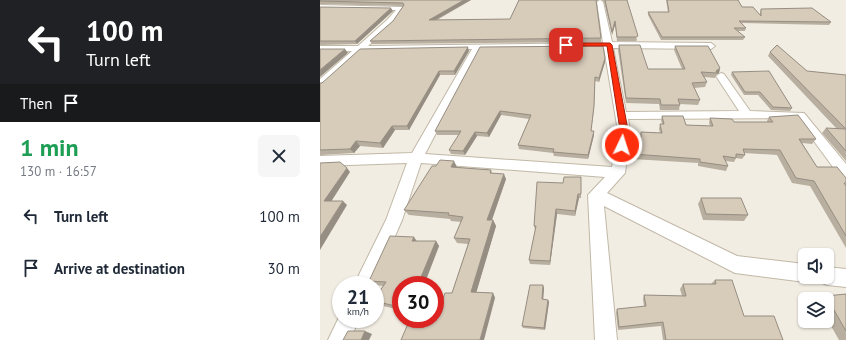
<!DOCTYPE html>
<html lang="en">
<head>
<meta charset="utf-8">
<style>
	body { margin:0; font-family:"PT Sans",sans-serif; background:#f6f6f7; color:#1f2937; height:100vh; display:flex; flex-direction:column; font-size:15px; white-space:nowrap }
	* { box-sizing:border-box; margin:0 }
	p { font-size:13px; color:#747a83 }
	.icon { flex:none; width:22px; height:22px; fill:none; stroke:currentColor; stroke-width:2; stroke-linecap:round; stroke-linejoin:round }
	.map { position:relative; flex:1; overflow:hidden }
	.details { display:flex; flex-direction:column; background:#fff; width:320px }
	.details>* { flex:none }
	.banner { background:#202124; color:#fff; overflow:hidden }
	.buttons { position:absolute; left:478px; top:248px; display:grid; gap:8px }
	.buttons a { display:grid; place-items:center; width:36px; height:36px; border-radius:6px; background:#fff; box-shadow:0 1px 3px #0004; font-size:20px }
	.speed { position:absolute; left:12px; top:276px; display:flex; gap:8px; font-size:20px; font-weight:700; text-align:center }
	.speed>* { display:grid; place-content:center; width:52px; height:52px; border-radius:50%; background:#fff; box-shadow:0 1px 3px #0004; line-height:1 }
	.speed small { font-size:10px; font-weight:400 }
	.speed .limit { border:6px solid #d22; background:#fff; color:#111 }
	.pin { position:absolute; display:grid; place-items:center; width:34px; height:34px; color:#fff; margin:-17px; border-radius:8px; box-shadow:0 2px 6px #0006 }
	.me { position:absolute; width:44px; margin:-22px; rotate:4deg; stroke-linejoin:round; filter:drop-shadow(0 0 3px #0008) }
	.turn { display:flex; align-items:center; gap:14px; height:84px; padding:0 20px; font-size:18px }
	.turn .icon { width:52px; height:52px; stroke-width:2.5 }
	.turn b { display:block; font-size:28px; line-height:34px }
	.then { display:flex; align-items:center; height:38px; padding:0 20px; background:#0003; gap:8px; font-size:15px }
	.round { display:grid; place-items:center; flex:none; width:42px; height:42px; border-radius:6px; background:#f6f6f7 }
	.summary { display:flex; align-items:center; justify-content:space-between; height:68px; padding:0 20px }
	h1 { font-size:24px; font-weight:700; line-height:30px; color:#1e9e55 }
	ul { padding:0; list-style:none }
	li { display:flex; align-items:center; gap:12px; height:52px; padding:0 20px }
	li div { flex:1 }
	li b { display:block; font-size:15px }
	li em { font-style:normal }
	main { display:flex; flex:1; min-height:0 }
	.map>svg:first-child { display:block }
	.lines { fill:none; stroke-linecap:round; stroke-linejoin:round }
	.street-casing { stroke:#c1b8a7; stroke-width:2 }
	.street { fill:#fff; fill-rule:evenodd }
	.wall { fill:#b9afa0 }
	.shaded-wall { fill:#968e82 }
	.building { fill:#d7cbba; stroke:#968e82 }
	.route { fill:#ff2e0c; stroke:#a61e08 }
</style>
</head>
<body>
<main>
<section class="details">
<div class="banner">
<div class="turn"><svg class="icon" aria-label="left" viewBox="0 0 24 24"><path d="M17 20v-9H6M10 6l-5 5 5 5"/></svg><div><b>100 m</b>Turn left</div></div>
<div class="then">Then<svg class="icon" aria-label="arrive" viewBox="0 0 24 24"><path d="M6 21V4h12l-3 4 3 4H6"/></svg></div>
</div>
<div class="summary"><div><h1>1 min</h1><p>130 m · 16:57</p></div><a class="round"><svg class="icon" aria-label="close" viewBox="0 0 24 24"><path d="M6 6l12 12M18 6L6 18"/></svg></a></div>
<ul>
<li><svg class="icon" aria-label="left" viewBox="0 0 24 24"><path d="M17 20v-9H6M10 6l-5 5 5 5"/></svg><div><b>Turn left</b></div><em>100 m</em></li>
<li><svg class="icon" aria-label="arrive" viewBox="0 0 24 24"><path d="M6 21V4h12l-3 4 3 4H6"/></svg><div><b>Arrive at destination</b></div><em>30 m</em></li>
</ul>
</section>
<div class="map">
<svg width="526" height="340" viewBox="0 0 526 340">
	<rect width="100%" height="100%" fill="#f2ede2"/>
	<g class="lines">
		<!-- street casing -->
		<g class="street-casing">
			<g id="street">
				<path d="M280,0L283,2L292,42L391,43L395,46L391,49L293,48L306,112L419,111L396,76L401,73L404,74L430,111L484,113L526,164V179L521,178L477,118L308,119L310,131L305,173L287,193L417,256L485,264V277H493L492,279L485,282L415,273L284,206L297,340H275L268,195L285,177L101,163L82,220L54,285H34L66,220L87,163L0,166V156L92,153L152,49L42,51L4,86L0,87V79L32,51L0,52V46H38L67,20L76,10L0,9V5L83,7L84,8L73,24L48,46L283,43L277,2ZM284,48L298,131L292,167L105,154L160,49Z"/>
				<path d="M507,267L526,269V287L507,285L500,282L498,277H507Z"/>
				<path d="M21,313V319H39L30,340H8Z"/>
			</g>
		</g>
		<!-- street -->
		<use href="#street" class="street"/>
	</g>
	<!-- wall -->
	<g class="wall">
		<path d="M0,0H151L117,20L190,19L199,0H279L276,2L281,38V42L52,44L50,41L73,21L83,6L0,4Z"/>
		<path d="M282,0H307L317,40L316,41H297L295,25L292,35L284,2Z"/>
		<path d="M346,0H418L422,7L440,15V12L441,9L511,22L509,25L422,23L426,28L425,31H417L425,37L423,40H341L328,15V12H348Z"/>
		<path d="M0,7L73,11L37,44L0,45Z"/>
		<path d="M299,45L328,69H362L354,50L355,46L400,68L399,73L397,74L395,78L384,77L387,82L385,87L374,88L380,100L378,105L360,104L359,110H340L339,104L306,103L298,50Z"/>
		<path d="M149,51L135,75H120L89,130H75L63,148L40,146L34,153L0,155V83Z"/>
		<path d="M450,52L487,71L526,75V161L502,133L506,128H516L448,56Z"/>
		<path d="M285,62L279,82L275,81L274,110L271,131L274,135L268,159L234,156L233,153L199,149L198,145L209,119L181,115L169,137L157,136L145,155L131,154L129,150L139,135H117L115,131Z"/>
		<path d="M412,72L472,108L470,111L451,110L438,95H424L411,75Z"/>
		<path d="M342,116L366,125L390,126L389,123L390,118L414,122H447V121L449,117L496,139L492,144L482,143L497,167L526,178V248L490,186L472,183L457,155L424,153L425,155L422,159L416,158L414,162L405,161L408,166L406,171L378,166V163L312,159L310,142L311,138H320L321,132L340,133L339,129L340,124H342L341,120Z"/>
		<path d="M137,167L171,170L172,173L186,179L172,220H173L176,226L156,292L173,293L175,298L116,318L132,293L148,244L137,243L134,238L141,222L131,221L130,219L89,215L84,210Z"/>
		<path d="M261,177V198H259L255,216L237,214L230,265L210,264L209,260L215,230L214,226Z"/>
		<path d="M381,198L428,215L424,221L383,220L378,204Z"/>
		<path d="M97,241H116L119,246L104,285H81L80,310L59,305L55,302V298L63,286L55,285L49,281Z"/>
		<path d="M395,280L424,316L463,340H343L341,326L298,330L296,313L297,309L324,307L323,299L324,295L362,296L360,289L363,284H391Z"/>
		<path d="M224,288L223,299L228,300L229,302L225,330L203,328L202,326Z"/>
		<path d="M526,294V340H519L507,319V299H501L506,296Z"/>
	</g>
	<!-- shaded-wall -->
	<g class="shaded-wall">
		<path d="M144,0H151L110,23L109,20Z"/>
		<path d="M71,8L73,11L37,44L35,41Z"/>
		<path d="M295,21V25L292,35V32Z"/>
		<path d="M148,47L149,51L135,75L134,71Z"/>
		<path d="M25,49L28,53L0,77V70Z"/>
		<path d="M285,58V62L279,82V78Z"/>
		<path d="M400,68L399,73L397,74V73L396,71Z"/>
		<path d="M119,71L120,75L89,130L87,126Z"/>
		<path d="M180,111L181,115L169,137L167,133Z"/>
		<path d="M72,126L75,130L63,148L60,143Z"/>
		<path d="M274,131V135L268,159V155Z"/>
		<path d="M155,132L157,136L145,155L143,151Z"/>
		<path d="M36,141L40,146L34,153L30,149Z"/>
		<path d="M134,161L137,167L133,173L131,167Z"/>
		<path d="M27,168L30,172L9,205L4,201Z"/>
		<path d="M184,174L186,179L170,225L167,220Z"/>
		<path d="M258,194L259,198L255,216V211Z"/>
		<path d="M23,201L27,205L0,250V237Z"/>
		<path d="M236,209L237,214L230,265V261Z"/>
		<path d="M173,220L176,226L155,297L151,292Z"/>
		<path d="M94,237L98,243L92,241Z"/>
		<path d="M116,241L119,246L104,285H102L99,282Z"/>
		<path d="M90,282L93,285H88Z"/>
		<path d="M223,285L224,288L223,302L222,299Z"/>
		<path d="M173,293L175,298L164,340H160Z"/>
		<path d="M81,296V309L80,310L75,306Z"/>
		<path d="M228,300L229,302L225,330L224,328Z"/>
		<path d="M45,331L52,334L49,340H41Z"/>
	</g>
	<!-- building -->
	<g class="building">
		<path d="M0,0H144L109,20L190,19L199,0H276L281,38L50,41L73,21L84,5L83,3L0,1Z"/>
		<path d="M285,0H307L318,36L316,37H297L295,21L292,32Z"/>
		<path d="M347,0H418L422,7H433L441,16V9L492,8L511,22L419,21L426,28H414L425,37H342L328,12H349Z"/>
		<path d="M0,7L71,8L35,41H0Z"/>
		<path d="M299,45H320L328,69H365L355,46H388L400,68L396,71L397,73L381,72L387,82L372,83L380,100L358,99L360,105H341L340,99L306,98Z"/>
		<path d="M457,45L487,71L526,75V151L506,128L526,129L450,52Z"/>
		<path d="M283,46L285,58L279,78L275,77L274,106L271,131H274L268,155L233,152L234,149L198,145L211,115L180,111L167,133L155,132L143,151L129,150L141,131H115L160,47Z"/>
		<path d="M148,47L134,71H119L87,126H72L60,143L36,141L30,149L0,150V83H2L40,49Z"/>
		<path d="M0,49H25L0,70Z"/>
		<path d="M449,71L472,108L453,107L440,92H425L412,72Z"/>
		<path d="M478,115L496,139H479L497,167H517L526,178V183H524L526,186V236L494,181L476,178L460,150L423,149L425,155L416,154V158L403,156L408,166L380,162V159L313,154L311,138H321V132L342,133L340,124H344L342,116H363L366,125L393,126L390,118L412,119L414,122H453L449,117Z"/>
		<path d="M120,160L134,161L131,167L171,170L170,173L184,174L167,220H173L151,292L173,293L160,340H81L90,319H115V318H116L125,293H132L150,239L134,238L143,217L128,215L129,213L84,210L112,166H116Z"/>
		<path d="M20,162L27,168L4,201H23L0,237V163Z"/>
		<path d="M244,177H261V194H258L255,211L236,209L230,261L209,260L216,226H214L217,182L243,183Z"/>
		<path d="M381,198H421L428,215L386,214Z"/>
		<path d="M70,236L94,237L92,241H116L99,282H90L88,285H81V296L75,306L55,301V298L66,282L49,281Z"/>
		<path d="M395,280H412L424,316H454L463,340H346L343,322L299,327L297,309L326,306L324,295L366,296L363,284H396Z"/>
		<path d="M210,285H223L222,299L228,300L224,328L202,326Z"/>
		<path d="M526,294V331L506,296Z"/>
		<path d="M28,331H45L41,340H23Z"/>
	</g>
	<!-- route -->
	<path class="route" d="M246,43H290L292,45L308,130L305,147H299L298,145L300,130L287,46H244Z"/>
</svg>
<div class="buttons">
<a><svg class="icon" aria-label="sound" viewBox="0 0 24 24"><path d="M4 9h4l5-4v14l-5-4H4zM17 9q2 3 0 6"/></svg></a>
<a><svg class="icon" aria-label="layers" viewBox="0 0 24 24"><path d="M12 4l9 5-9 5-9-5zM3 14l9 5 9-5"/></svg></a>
</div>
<div class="speed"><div>21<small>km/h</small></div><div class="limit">30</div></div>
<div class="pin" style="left:246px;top:45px;background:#d93025"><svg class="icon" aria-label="arrive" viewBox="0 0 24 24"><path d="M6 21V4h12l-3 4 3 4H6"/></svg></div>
<svg class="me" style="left:302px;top:145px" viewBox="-20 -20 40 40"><circle r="17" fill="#ff2e0c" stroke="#fff" stroke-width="3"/><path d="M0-11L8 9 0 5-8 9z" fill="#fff"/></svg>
</div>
</main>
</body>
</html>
